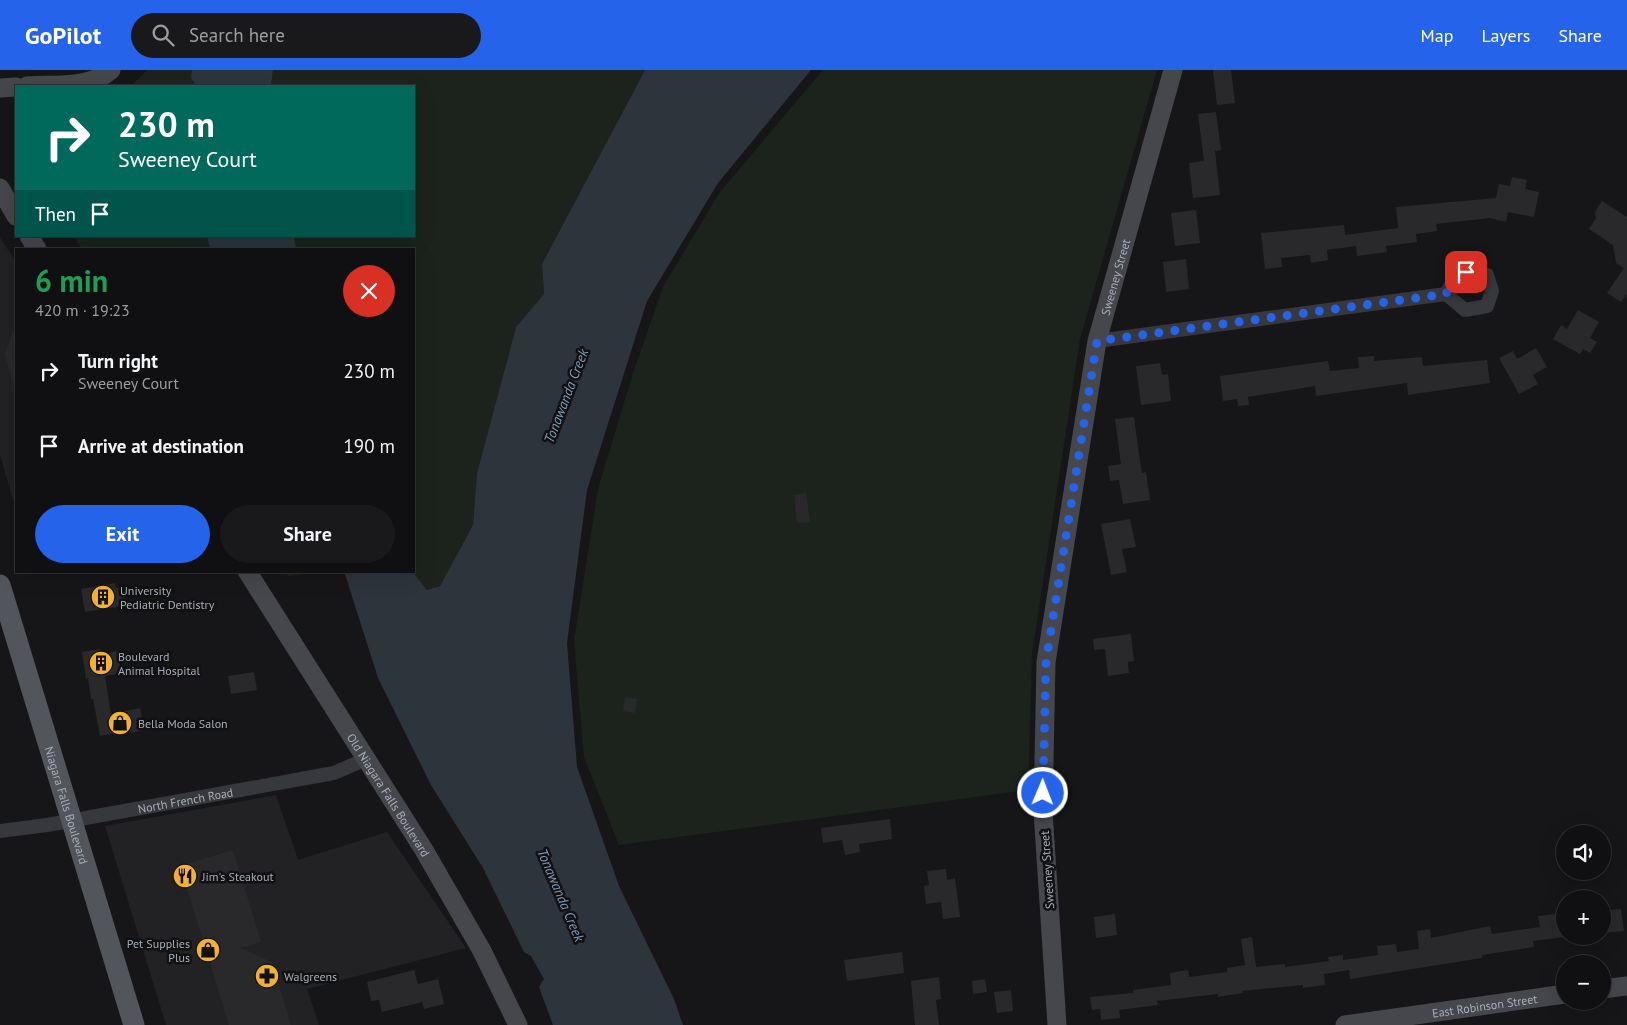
<!DOCTYPE html>
<html lang="en">
<head>
<meta charset="utf-8">
<style>
	body { margin:0; font-family:"PT Sans",sans-serif; background:#19191b; color:#f1f3f6; height:100vh; display:flex; flex-direction:column; font-size:19px; white-space:nowrap }
	* { box-sizing:border-box; margin:0 }
	p { font-size:16px; color:#9c9d9f }
	.icon { flex:none; width:28px; height:28px; fill:none; stroke:currentColor; stroke-width:2; stroke-linecap:round; stroke-linejoin:round }
	.map { position:relative; flex:1; overflow:hidden }
	.sheet { position:absolute; left:15px; top:178px; width:400px; height:325px; display:flex; flex-direction:column; background:#101012; border-radius:0px; box-shadow:0 5px 20px #0002,0 0 0 1px #303032 }
	.sheet>* { flex:none }
	.hud { position:absolute; left:15px; top:15px; width:400px; height:152px; border-radius:0px; box-shadow:0 5px 20px #0002,0 0 0 1px #303032; background:#00695c; color:#fff; overflow:hidden }
	.buttons { position:absolute; left:1556px; top:755px; display:grid; gap:10px }
	.buttons a { display:grid; place-items:center; width:55px; height:55px; border-radius:50%; background:#101012; box-shadow:0 5px 20px #0002,0 0 0 1px #303032; font-size:25px }
	.pin { position:absolute; display:grid; place-items:center; width:42px; height:42px; color:#fff; margin:-21px; border-radius:10px; box-shadow:0 2px 8px #0006 }
	.me { position:absolute; width:55px; margin:-28px; rotate:1deg; stroke-linejoin:round; filter:drop-shadow(0 0 4px #0008) }
	.turn { display:flex; align-items:center; gap:18px; height:105px; padding:0 20px; font-size:22px }
	.turn .icon { width:65px; height:65px; stroke-width:2.5 }
	.turn b { display:block; font-size:35px; line-height:42px }
	.then { display:flex; align-items:center; height:48px; padding:0 20px; background:#0003; gap:10px; font-size:19px }
	.round { display:grid; place-items:center; flex:none; width:52px; height:52px; border-radius:26px; background:#19191b }
	.headline { display:flex; align-items:center; justify-content:space-between; height:85px; padding:0 20px }
	h1 { font-size:30px; font-weight:800; line-height:38px; color:#1e9e55 }
	.cta { display:flex; gap:10px; margin-top:auto; padding:10px 20px }
	.cta a { flex:1; height:58px; border-radius:30px; background:#2563eb; color:#fff; font-size:20px; font-weight:800; line-height:58px; text-align:center }
	.cta a+a { background:#19191b; color:#f1f3f6 }
	ul { padding:0; list-style:none }
	li { display:flex; align-items:center; gap:15px; height:75px; padding:0 20px }
	li div { flex:1 }
	li b { display:block; font-size:19px }
	li em { font-style:normal }
	header { display:flex; align-items:center; gap:30px; box-sizing:border-box; height:70px; padding:0 25px; background:#2563eb; color:#fff }
	header strong { font-size:24px }
	nav { display:flex; gap:28px; margin-inline-start:auto; font-size:18px }
	.search { width:350px; height:45px; background:#19191b; display:flex; align-items:center; gap:12px; box-sizing:border-box; padding:0 18px; border-radius:28px; color:#9c9d9f; font-size:19px }
	.map>svg:first-child { display:block }
	.built { fill:#222225 }
	.green { fill:#1c231d }
	.water { fill:#2c353c }
	.building { fill:#29292c }
	.lines { fill:none; stroke-linecap:round; stroke-linejoin:round }
	.street { stroke:#37383d; stroke-width:14 }
	.secondary { stroke:#45474d; stroke-width:19 }
	.primary { stroke:#53555c; stroke-width:21 }
	.route { stroke:#2563eb; stroke-width:9; stroke-dasharray:0 16.2 }
	.labels { text-anchor:middle; dominant-baseline:central; stroke-width:5; stroke-linejoin:round; paint-order:stroke }
	.street-label { font-size:12px; fill:#a8adb8; stroke:#111113 }
	.poi-label { font-size:12px; fill:#a8adb8; stroke:#111113; text-anchor:start }
	.water-label { font-size:14px; font-style:italic; fill:#7f9bb3; stroke:#111113 }
</style>
</head>
<body>
<header>
<strong>GoPilot</strong>
<div class="search"><svg class="icon" aria-label="search" viewBox="0 0 24 24"><circle cx="10" cy="10" r="6"/><path d="M15 15l6 6"/></svg>Search here</div>
<nav><a>Map</a><a>Layers</a><a>Share</a></nav>
</header>
<div class="map">
<svg width="1627" height="955" viewBox="0 0 1627 955">
	<rect width="100%" height="100%" fill="#161618"/>
	<!-- built -->
	<g class="built">
		<path d="M0,168L16,191V440L0,385Z"/>
		<path d="M276,725L298,790L387,762L466,878L307,919L319,955H166L105,756Z"/>
	</g>
	<!-- green -->
	<g class="green">
		<path d="M147,0H192L191,8L196,16H131Z"/>
		<path d="M273,0H645L542,194L544,224L516,257L477,403L473,455L440,516L427,520L412,501L414,179H296L294,166H414V16H271Z"/>
		<path d="M823,0H1157L1080,269L1032,584L1028,720L619,775L584,687L574,571L598,419L633,303L663,217L720,122Z"/>
		<path d="M74,166H207L210,179H82Z"/>
		<path d="M285,501H329L288,506Z"/>
	</g>
	<!-- water -->
	<g class="water">
		<path d="M192,0H273L271,16H196L191,8Z"/>
		<path d="M645,0H811L718,113L647,231L587,420L567,573L577,697L619,816L674,929L683,955H553L539,917L544,909L531,886L524,882L483,798L431,715L378,608L344,501H412L427,520L440,516L473,455L477,403L516,257L544,224L542,194Z"/>
		<path d="M207,166H294L296,179H210Z"/>
	</g>
	<!-- building -->
	<g class="building">
		<path d="M1213,0H1231L1235,33L1217,35Z"/>
		<path d="M1216,42L1221,80L1215,81L1220,125L1193,128L1189,93L1204,91L1198,44Z"/>
		<path d="M1512,107L1527,110L1525,119L1539,122L1534,147L1508,142L1506,152L1490,148L1436,154L1437,161L1416,164L1417,172L1386,176L1387,182L1357,186L1356,176L1327,180L1328,190L1311,193L1310,185L1281,188L1282,197L1265,199L1261,163L1344,155L1345,165L1398,158L1396,137L1496,128L1499,114L1510,116Z"/>
		<path d="M1602,131L1627,147V224L1621,232L1607,223L1624,198L1616,193L1613,175L1589,159L1596,148L1595,142Z"/>
		<path d="M1196,140L1200,173L1175,176L1171,143Z"/>
		<path d="M1186,189L1189,219L1166,222L1163,192Z"/>
		<path d="M1578,240L1599,252L1590,268L1597,272L1590,283L1583,279L1580,284L1553,269L1561,255L1567,259Z"/>
		<path d="M15,256L16,317L14,318L5,284Z"/>
		<path d="M1536,278L1547,297L1533,305L1538,314L1519,324L1499,288L1513,281L1517,289Z"/>
		<path d="M1374,286V291L1422,287L1423,296L1487,290L1490,313L1408,325L1407,313L1316,326L1315,316L1248,327L1249,335L1238,336L1237,329L1223,331L1220,306L1328,291L1330,301L1359,298L1358,287Z"/>
		<path d="M1160,293L1162,305L1168,304L1171,331L1141,335L1136,296Z"/>
		<path d="M1134,347L1140,391L1142,403L1146,402L1150,430L1123,434L1119,410L1110,411L1108,396L1121,394L1115,349Z"/>
		<path d="M806,423L810,452L797,453L794,425Z"/>
		<path d="M1130,449L1136,477L1122,479L1127,502L1111,505L1101,454Z"/>
		<path d="M115,513L116,518L123,517L126,535L85,542L81,519Z"/>
		<path d="M1131,564L1134,591L1128,592L1129,603L1108,606L1105,579L1094,580L1093,569Z"/>
		<path d="M100,579L104,584L118,581L121,603L105,606L111,644L140,638L144,660L131,663L130,660L100,666L93,629H91L88,608L86,609L82,582Z"/>
		<path d="M254,602L257,620L231,624L228,606Z"/>
		<path d="M625,627L637,629L635,643L623,641Z"/>
		<path d="M890,749L892,769L859,774L860,782L845,785L842,770L823,773L821,758Z"/>
		<path d="M233,780L261,872L241,878L272,892L291,955H229L180,796Z"/>
		<path d="M946,799L947,810L955,808L960,847L943,849L941,832L926,834L924,816L929,815L927,801Z"/>
		<path d="M1621,839L1624,861L1602,863V841Z"/>
		<path d="M1565,843V867L1533,871L1534,877L1482,885V888L1350,909L1349,900L1324,904L1325,915L1303,918V915L1242,921L1243,923L1218,927V924L1157,931L1158,935L1119,940L1120,948L1101,950L1100,939L1092,940L1090,927L1133,923V920L1171,915L1170,903L1188,900L1189,907L1227,902V898L1245,895L1241,869L1252,867L1256,897L1285,894V897L1329,891L1328,887L1343,885V890L1378,885L1377,876L1396,874L1397,882L1419,879L1417,861L1430,859L1431,868L1490,856L1492,864L1540,857L1538,846Z"/>
		<path d="M1115,844L1117,865L1096,868L1094,847Z"/>
		<path d="M902,882L904,903L847,911L844,890Z"/>
		<path d="M414,900L418,914L438,909L444,934L424,939L422,932L382,942L379,930L371,931L367,912Z"/>
		<path d="M939,907L941,929L936,930L939,955H915L911,911Z"/>
		<path d="M985,909L987,922L973,924L972,911Z"/>
		<path d="M1011,920L1013,941L997,943L994,922Z"/>
	</g>
	<g class="lines">
		<!-- street -->
		<g class="street">
			<path d="M1097,271L1446,224L1465,240L1487,236L1492,221L1487,205L1467,202L1453,211L1446,224"/>
			<path id="s1" d="M0,761L47,755L334,703L366,689"/>
		</g>
		<!-- secondary -->
		<g class="secondary">
			<path d="M27,16C54,14 89,19 111,0"/>
			<path d="M0,18L16,17"/>
			<path d="M0,118L16,146"/>
			<path d="M29,166L37,179"/>
			<path id="s2" d="M247,501L424,780L482,881L518,955"/>
			<path d="M1602,919L1627,916"/>
			<path id="s3" d="M1057,955L1043,741L1046,592L1097,271L1173,0"/>
			<path id="s4" d="M1345,955L1565,924"/>
		</g>
		<!-- primary -->
		<path class="primary" id="s5" d="M0,515L134,955"/>
	</g>
	<g class="lines">
		<!-- route -->
		<path class="route" d="M1043,723L1046,592L1097,271L1446,224L1453,211L1466,202"/>
	</g>
	<!-- icons -->
	<defs>
		<g id="building-disc" transform="scale(1.25)"><circle r="9.5" fill="#f2b134" stroke="#111113"/><path d="M-4-6H4V6H1V3H-1V6H-4ZM-2.5-4.3h1.7v1.8h-1.7ZM.8-4.3h1.7v1.8H.8ZM-2.5-1h1.7V.8h-1.7ZM.8-1h1.7V.8H.8Z" fill="#111"/></g>
		<g id="shop-disc" transform="scale(1.25)"><circle r="9.5" fill="#f2b134" stroke="#111113"/><path d="M-5-2.5h2.3a2.7 3.5 0 0 1 5.4 0H5L5.5 6h-11ZM-1.5-2.5h3a1.5 2.3 0 0 0-3 0Z" fill="#111"/></g>
		<g id="restaurant-disc" transform="scale(1.25)"><circle r="9.5" fill="#f2b134" stroke="#111113"/><path d="M-5-6h1v4h1v-4h1v4h1v-4h1v5L-1.5 .5V6h-2V.5L-5-1ZM5-6V6H3V1.5H1.5Q1.5-4 5-6Z" fill="#111"/></g>
		<g id="pharmacy-disc" transform="scale(1.25)"><circle r="9.5" fill="#f2b134" stroke="#111113"/><path d="M-2-6h4v4h4v4h-4v4h-4v-4h-4v-4h4Z" fill="#111"/></g>
	</defs>
	<g fill-rule="evenodd">
		<use href="#building-disc" x="103" y="527"/>
		<use href="#building-disc" x="101" y="593"/>
		<use href="#shop-disc" x="120" y="653"/>
		<use href="#restaurant-disc" x="185" y="806"/>
		<use href="#shop-disc" x="208" y="880"/>
		<use href="#pharmacy-disc" x="267" y="906"/>
	</g>
	<g class="labels">
		<!-- street labels -->
		<g class="street-label">
			<text stroke="none"><textPath href="#s3" startOffset="755">Sweeney Street</textPath></text>
			<text stroke="none"><textPath href="#s2" startOffset="265">Old Niagara Falls Boulevard</textPath></text>
			<text stroke="none"><textPath href="#s1" startOffset="188">North French Road</textPath></text>
			<text stroke="none"><textPath href="#s5" startOffset="230">Niagara Falls Boulevard</textPath></text>
			<text transform="translate(1047 800) rotate(-94)">Sweeney Street</text>
			<text stroke="none"><textPath href="#s4" startOffset="141">East Robinson Street</textPath></text>
		</g>
		<!-- poi labels -->
		<g class="poi-label">
			<text x="120" y="520">University<tspan x="120" dy="14">Pediatric Dentistry</tspan></text>
			<text x="118" y="586">Boulevard<tspan x="118" dy="14">Animal Hospital</tspan></text>
			<text x="138" y="653">Bella Moda Salon</text>
			<text x="202" y="806">Jim's Steakout</text>
			<text x="190" y="873" text-anchor="end">Pet Supplies<tspan x="190" dy="14">Plus</tspan></text>
			<text x="284" y="906">Walgreens</text>
		</g>
		<!-- water labels -->
		<g class="water-label">
			<text transform="translate(566 326) rotate(-69)">Tonawanda Creek</text>
			<text transform="translate(561 825) rotate(67)">Tonawanda Creek</text>
		</g>
	</g>
</svg>
<div class="buttons">
<a><svg class="icon" aria-label="sound" viewBox="0 0 24 24"><path d="M4 9h4l5-4v14l-5-4H4zM17 9q2 3 0 6"/></svg></a>
<a>+</a>
<a>−</a>
</div>
<div class="pin" style="left:1466px;top:202px;background:#d93025"><svg class="icon" aria-label="arrive" viewBox="0 0 24 24"><path d="M6 21V4h12l-3 4 3 4H6"/></svg></div>
<svg class="me" style="left:1043px;top:723px" viewBox="-20 -20 40 40"><circle r="17" fill="#2563eb" stroke="#fff" stroke-width="3"/><path d="M0-11L8 9 0 5-8 9z" fill="#fff"/></svg>
<div class="hud">
<div class="turn"><svg class="icon" aria-label="right" viewBox="0 0 24 24"><path d="M7 20v-9h11M14 6l5 5-5 5"/></svg><div><b>230 m</b>Sweeney Court</div></div>
<div class="then">Then<svg class="icon" aria-label="arrive" viewBox="0 0 24 24"><path d="M6 21V4h12l-3 4 3 4H6"/></svg></div>
</div>
<section class="sheet">
<div class="headline"><div><h1>6 min</h1><p>420 m · 19:23</p></div><a class="round" style="background:#d93025;color:#fff"><svg class="icon" aria-label="close" viewBox="0 0 24 24"><path d="M6 6l12 12M18 6L6 18"/></svg></a></div>
<ul>
<li><svg class="icon" aria-label="right" viewBox="0 0 24 24"><path d="M7 20v-9h11M14 6l5 5-5 5"/></svg><div><b>Turn right</b><p>Sweeney Court</p></div><em>230 m</em></li>
<li><svg class="icon" aria-label="arrive" viewBox="0 0 24 24"><path d="M6 21V4h12l-3 4 3 4H6"/></svg><div><b>Arrive at destination</b></div><em>190 m</em></li>
</ul>
<div class="cta"><a>Exit</a><a>Share</a></div>
</section>
</div>
</body>
</html>
